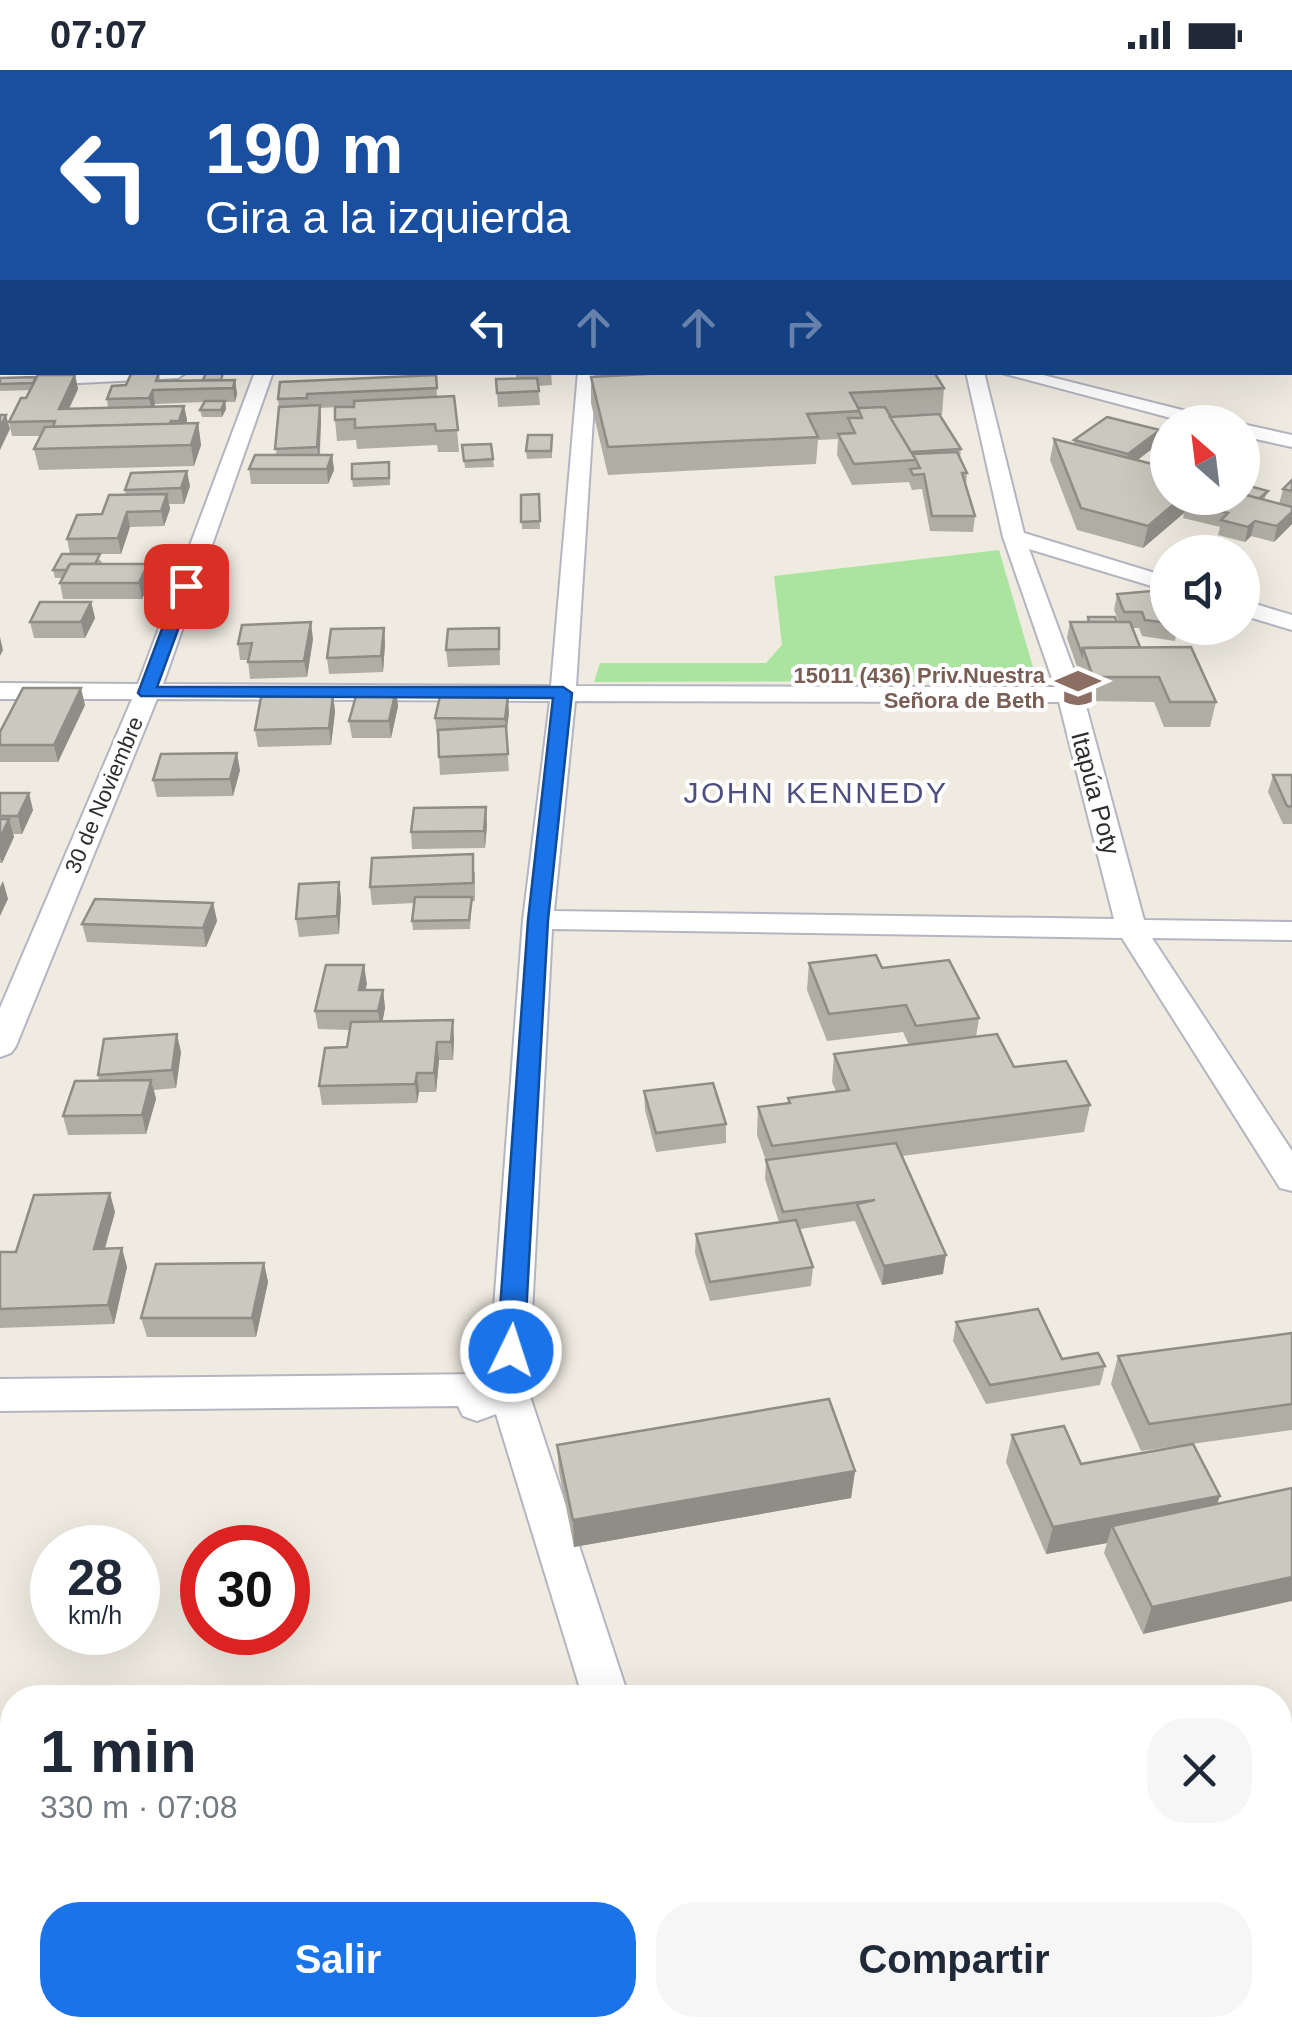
<!DOCTYPE html>
<html lang="es">
<head>
<meta charset="utf-8">
<style>
	body { margin:0; font-family:Helvetica,sans-serif; background:#f6f6f7; color:#1f2937; height:100vh; display:flex; flex-direction:column; font-size:38px; white-space:nowrap }
	* { box-sizing:border-box; margin:0 }
	p { font-size:32px; color:#747a83 }
	.icon { flex:none; width:55px; height:55px; fill:none; stroke:currentColor; stroke-width:2; stroke-linecap:round; stroke-linejoin:round }
	.map { position:relative; flex:1; overflow:hidden }
	.details { position:absolute; left:0px; top:1615px; width:1292px; height:352px; display:flex; flex-direction:column; background:#fff; border-radius:40px 40px 0 0; box-shadow:0 10px 40px #0002 }
	.details>* { flex:none }
	.hud { position:absolute; left:0px; top:0px; width:1292px; height:305px; box-shadow:0 10px 40px #0002; background:#1a4fa0; color:#fff; overflow:hidden }
	.needle { width:65px; rotate:332deg }
	.tools { position:absolute; left:1150px; top:335px; display:grid; gap:20px }
	.tools a { display:grid; place-items:center; width:110px; height:110px; border-radius:50%; background:#fff; box-shadow:0 10px 40px #0002; font-size:50px }
	.speed { position:absolute; left:30px; top:1455px; display:flex; gap:20px; font-size:50px; font-weight:700; text-align:center }
	.speed>* { display:grid; place-content:center; width:130px; height:130px; border-radius:50%; background:#fff; box-shadow:0 10px 40px #0002; line-height:1 }
	.speed small { font-size:25px; font-weight:400 }
	.speed .limit { border:15px solid #d22; background:#fff; color:#111 }
	.pin { position:absolute; display:grid; place-items:center; width:85px; height:85px; color:#fff; margin:-42px; border-radius:20px; box-shadow:0 5px 15px #0006 }
	.me { position:absolute; width:110px; margin:-55px; rotate:4deg; stroke-linejoin:round; filter:drop-shadow(0 0 8px #0008) }
	.turn { display:flex; align-items:center; gap:35px; height:210px; padding:0 40px; font-size:45px }
	.turn .icon { width:130px; height:130px; stroke-width:2.5 }
	.turn b { display:block; font-size:70px; line-height:85px }
	.lanes { display:flex; align-items:center; height:95px; padding:0 40px; background:#0003; justify-content:center; gap:50px; direction:ltr }
	.lanes .off { opacity:.35 }
	.round { display:grid; place-items:center; flex:none; width:105px; height:105px; border-radius:40px; background:#f6f6f7 }
	.overview { display:flex; align-items:center; justify-content:space-between; height:170px; padding:0 40px }
	h1 { font-size:60px; font-weight:800; line-height:75px }
	.button { display:flex; gap:20px; margin-top:auto; padding:20px 40px }
	.button a { flex:1; height:115px; border-radius:40px; background:#1a73e8; color:#fff; font-size:40px; font-weight:800; line-height:115px; text-align:center }
	.button a+a { background:#f6f6f7; color:#1f2937 }
	.status { display:flex; justify-content:space-between; align-items:center; height:70px; padding:0 50px; background:#fff; direction:ltr }
	.status svg { height:28px; fill:currentColor }
	.map>svg:first-child { display:block }
	.green { fill:#abe49f }
	.lines { fill:none; stroke-linecap:round; stroke-linejoin:round }
	.street-casing { stroke:#b4b5c1; stroke-width:4 }
	.secondary-casing { stroke:#b4b5c1; stroke-width:4 }
	.highway-casing { stroke:#c9c9c9; stroke-width:4 }
	.street { fill:#fff; fill-rule:evenodd }
	.secondary { fill:#fff; fill-rule:evenodd }
	.highway { fill:#fcbd5f; fill-rule:evenodd }
	.wall { fill:#afada4 }
	.shaded-wall { fill:#8e8d86 }
	.building { fill:#cbc9bf; stroke:#8e8d86; stroke-width:2.5 }
	.route { fill:#1a73e8; stroke:#114b97; stroke-width:2.5 }
	.labels { text-anchor:middle; dominant-baseline:central; stroke-width:8; stroke-linejoin:round; paint-order:stroke }
	.far-education-label { font-size:22px; font-weight:bold; fill:#785e54; stroke:#fff; text-anchor:end }
	.far-street-label { font-size:22px; fill:#2e2e2e; stroke:#fff }
	.street-label { font-size:25px; fill:#2e2e2e; stroke:#fff }
	.quarter-label { font-size:30px; letter-spacing:2.5px; fill:#4e4f7f; stroke:#fff }
</style>
</head>
<body>
<div class="status"><b>07:07</b><svg viewBox="0 0 49 12"><path d="M0 12V9h3v3zM5 12V6h3v6zM10 12V3h3v9zM15 12V0h3v12zM26 1h20v11H26zM47 4h2v5h-2z"/></svg></div>
<div class="map">
<svg width="1292" height="1966" viewBox="0 0 1292 1966">
	<rect width="100%" height="100%" fill="#efebe1"/>
	<!-- green -->
	<path class="green" d="M999,480L1037,611L594,612L600,593H766L782,575L774,506Z"/>
	<g class="lines">
		<!-- street casing -->
		<g class="street-casing">
			<g id="street">
				<path d="M28,0H40L41,2H29Z"/>
				<path d="M516,0H529L530,2H518Z"/>
				<path d="M1222,0H1240L1241,2H1224Z"/>
				<path d="M1290,19L1292,20V28L1290,27Z"/>
				<rect x="0" y="23" width="2" height="8"/>
				<rect x="0" y="85" width="2" height="8"/>
				<rect x="0" y="203" width="2" height="10"/>
				<rect x="1290" y="206" width="2" height="10"/>
				<rect x="1290" y="246" width="2" height="10"/>
				<rect x="0" y="266" width="2" height="10"/>
				<path d="M58,302H187L178,308L0,317V305Z"/>
				<path d="M255,302H273L163,614L551,616L578,302H596L576,616L1055,617L1003,467L966,302H984L1024,463L1168,507V521L1029,479L1083,625L1144,850L1292,852V870L1152,868L1292,1081V1121L1280,1118L1122,868L552,859L528,1320L629,1628H583L496,1344L477,1351L463,1346L458,1336L0,1341V1309L489,1304L523,850L550,631L157,629L16,976L11,983L0,987V938L132,629H0V613L138,614ZM575,631L1059,632L1114,849L554,841Z"/>
				<path d="M998,302H1031L1214,348L1217,352H1186Z"/>
				<path d="M1242,354L1292,365V377L1242,366Z"/>
				<path d="M1242,530L1292,545V560L1242,545Z"/>
				<path d="M683,1955H735L739,1966H687Z"/>
			</g>
		</g>
		<!-- secondary casing -->
		<g class="secondary-casing">
			<path id="secondary" d="M762,0H782L784,2H763Z"/>
		</g>
		<!-- highway casing -->
		<g class="highway-casing">
			<rect id="highway" x="1290" y="217" width="2" height="18"/>
		</g>
		<!-- street -->
		<use href="#street" class="street"/>
		<!-- secondary -->
		<use href="#secondary" class="secondary"/>
		<!-- highway -->
		<use href="#highway" class="highway"/>
	</g>
	<!-- wall -->
	<g class="wall">
		<path d="M1101,0H1162V2H1102Z"/>
		<path d="M1290,164L1292,166V199H1290Z"/>
		<path d="M516,302H551L552,315L538,316L540,335L498,337L496,309H516Z"/>
		<path d="M608,302H934L944,318L942,345H939L961,379L960,388L967,403L966,415L975,446L973,462L930,461L922,419L912,420L909,412L852,415L837,385L838,369L818,370L816,394L608,405L591,333V307L609,306Z"/>
		<path d="M159,303L160,311L235,310L237,324L235,332H225L226,339L222,347H202L200,340L204,332L155,334L154,337L184,336L187,350L186,354L198,353L201,375L194,396L39,400L34,379L41,366H12L9,352L30,320L0,321V308L75,305L78,319L69,339L108,338L107,329L126,315Z"/>
		<path d="M436,305L437,327L454,326L459,382H438L437,375L357,379L356,370L337,371L335,350L354,336L320,338L321,350L320,385H332L334,400L328,414H251L249,399L276,385L279,339L278,329Z"/>
		<path d="M1160,360L1157,375L1137,390L1168,428L1268,421L1264,430L1279,434L1283,419L1292,410V454L1274,472L1251,466L1245,472L1218,465L1220,457L1183,448L1184,443L1143,478L1077,460L1050,390L1054,369L1074,374V370Z"/>
		<path d="M552,365V388L527,389L526,381Z"/>
		<path d="M491,374L494,397L465,398L462,375Z"/>
		<path d="M389,392L390,415L353,417L352,409Z"/>
		<path d="M190,416L184,434H169L170,439L164,456L130,457L121,484H93L102,492L101,494L151,510L142,529H63L60,513L62,508H55L53,500L70,484L67,469L126,425L125,420Z"/>
		<path d="M539,424L540,459H522L521,425Z"/>
		<path d="M1117,524L1168,530V558H1177L1175,571L1142,566L1139,558H1133L1140,577L1216,632L1210,657H1164L1154,632L1089,631L1067,568L1070,552H1087L1088,547L1119,552L1114,540Z"/>
		<path d="M91,532L95,548L85,568H34L30,552Z"/>
		<path d="M384,558L385,574L383,602L329,604L327,588Z"/>
		<path d="M499,558L500,595L448,597L446,580Z"/>
		<path d="M313,569L307,607L250,609L248,590H240L238,574Z"/>
		<path d="M396,620L398,636L391,668H352L349,651Z"/>
		<path d="M333,625L335,642L331,675L258,677L255,660Z"/>
		<path d="M85,635L58,692H0V662Z"/>
		<path d="M509,643L506,661L509,701L440,705L438,665H437L435,648Z"/>
		<path d="M240,700L233,726L157,727L153,710Z"/>
		<path d="M1273,705H1292V754H1283L1268,722Z"/>
		<path d="M0,723L33,740L22,764H13L14,767L2,793H0Z"/>
		<path d="M487,755L485,778L412,779L411,762Z"/>
		<path d="M475,802V831H472L470,859L413,860L412,851L415,833L372,835L370,817Z"/>
		<path d="M339,812L341,829L339,864L299,867L296,849Z"/>
		<path d="M213,833L217,851L206,877L87,872L82,854Z"/>
		<path d="M809,893L882,898L979,948L976,967L1014,997L1090,1035L1084,1062L902,1086L943,1204L882,1215L855,1151L800,1159L813,1197L811,1216L710,1231L695,1183L696,1164L779,1152L765,1109L766,1091L757,1065L758,1037L788,1034V1028L836,1021L832,1012L834,984L909,975L903,962L827,971L807,920Z"/>
		<path d="M367,914L365,920H383L385,938L382,951L454,968L453,990H439L436,1022H419L417,1033L322,1035L319,1016L347,977L350,960L318,959L315,941Z"/>
		<path d="M181,982L176,1018L154,1020L156,1029L146,1064L68,1065L63,1046L99,1011L98,1005Z"/>
		<path d="M644,1021L726,1054V1073L656,1082L645,1040Z"/>
		<path d="M115,1142L105,1179L127,1197L114,1254L0,1258V1182H16Z"/>
		<path d="M264,1193L268,1212L256,1267H147L141,1248Z"/>
		<path d="M956,1252L1062,1289L1105,1296L1100,1315L986,1334L953,1271Z"/>
		<path d="M1292,1263V1360L1141,1381L1111,1314L1118,1286Z"/>
		<path d="M1012,1365L1081,1394L1220,1426L1143,1564L1104,1483L1107,1473L1046,1484L1006,1392Z"/>
		<path d="M557,1375L855,1401L851,1428L574,1477L559,1402Z"/>
		<path d="M771,1955H896L864,1966H775Z"/>
	</g>
	<!-- shaded-wall -->
	<g class="shaded-wall">
		<path d="M51,0H82V2H52Z"/>
		<path d="M75,305L78,319L62,353L59,339Z"/>
		<path d="M235,310L237,324L235,332L233,318Z"/>
		<path d="M153,320L155,334L152,342L149,328Z"/>
		<path d="M225,331L226,339L222,347L221,340Z"/>
		<path d="M320,335L321,350L319,392L317,377Z"/>
		<path d="M184,336L187,350L182,365L179,351Z"/>
		<path d="M6,345L10,359L0,380V358Z"/>
		<path d="M198,353L201,375L194,396L191,375Z"/>
		<path d="M1160,360L1157,375L1126,399L1128,384Z"/>
		<path d="M1256,381L1253,396L1242,403V391Z"/>
		<path d="M332,385L334,400L328,414L327,399Z"/>
		<path d="M187,401L190,416L184,434L181,418Z"/>
		<path d="M167,424L170,439L164,456L161,441Z"/>
		<path d="M1181,428H1200L1186,433L1184,443L1143,478L1148,456Z"/>
		<path d="M127,442L130,457L121,484L118,468Z"/>
		<path d="M1292,442V454L1274,472L1277,456Z"/>
		<path d="M1255,451L1251,466L1245,472L1248,457Z"/>
		<path d="M148,494L151,510L142,529L139,513Z"/>
		<path d="M91,532L95,548L85,568L81,552Z"/>
		<path d="M311,552L313,569L307,607L304,591Z"/>
		<path d="M384,558L385,574L383,602L381,586Z"/>
		<path d="M0,567L3,580L0,586Z"/>
		<path d="M81,618L85,635L58,692L54,675Z"/>
		<path d="M396,620L398,636L391,668L389,651Z"/>
		<path d="M333,625L335,642L331,675L329,658Z"/>
		<path d="M508,626L509,643L506,666L505,649Z"/>
		<path d="M237,683L240,700L233,726L230,709Z"/>
		<path d="M29,723L33,740L22,764L18,746Z"/>
		<path d="M486,737L487,755L485,778L484,761Z"/>
		<path d="M9,749L14,767L2,793L0,787V768Z"/>
		<path d="M3,811L8,829L0,846V817Z"/>
		<path d="M339,812L341,829L339,864L337,846Z"/>
		<path d="M213,833L217,851L206,877L203,858Z"/>
		<path d="M364,895L367,914L361,938L359,920Z"/>
		<path d="M383,920L385,938L381,960L378,941Z"/>
		<path d="M453,950L454,968L453,990L451,972Z"/>
		<path d="M177,964L181,982L176,1018L172,1000Z"/>
		<path d="M437,972L439,990L436,1022L434,1003Z"/>
		<path d="M417,1003L419,1022L417,1033L415,1014Z"/>
		<path d="M151,1010L156,1029L146,1064L142,1045Z"/>
		<path d="M110,1123L115,1142L99,1198L94,1179Z"/>
		<path d="M122,1178L127,1197L114,1254L108,1235Z"/>
		<path d="M946,1185L943,1204L882,1215L884,1196Z"/>
		<path d="M264,1193L268,1212L256,1267L252,1248Z"/>
		<path d="M855,1401L851,1428L574,1477L573,1450Z"/>
		<path d="M1220,1426L1210,1454L1112,1456L1107,1473L1046,1484L1053,1457Z"/>
		<path d="M1292,1507V1531L1143,1564L1152,1537Z"/>
		<path d="M853,1955H896L864,1966H822Z"/>
	</g>
	<!-- building -->
	<g class="building">
		<path d="M1107,0H1162L1110,2Z"/>
		<path d="M1292,0V5H1290V2H1275Z"/>
		<path d="M0,155H2V171H0V174Z"/>
		<path d="M684,302H934L944,318L850,323L860,341L807,344L818,367L608,377L591,307Z"/>
		<path d="M159,303L156,311L235,310L233,318L153,320L149,328L107,329L112,316L126,315L131,304Z"/>
		<path d="M206,303H223L221,310H203Z"/>
		<path d="M38,305H75L59,339L184,336L179,351H171L170,354L53,357L55,351L9,352L21,328H26Z"/>
		<path d="M436,305L437,318L307,324V328L278,329L280,312Z"/>
		<path d="M36,307L33,313L0,314V308Z"/>
		<path d="M537,308L539,321L497,323L496,309Z"/>
		<path d="M454,326L458,360L436,361L435,354L355,358V349L335,350V337H354V331Z"/>
		<path d="M205,331H225L221,340H200Z"/>
		<path d="M320,335L317,377L275,379L279,337Z"/>
		<path d="M885,337L916,390L854,394L838,364L855,363L848,348H862L858,338Z"/>
		<path d="M939,344L961,379L911,382L890,347Z"/>
		<path d="M0,345H6L0,358Z"/>
		<path d="M1107,347L1160,360L1128,384L1074,370Z"/>
		<path d="M198,353L191,375L34,379L45,357Z"/>
		<path d="M528,365H552L551,381H526Z"/>
		<path d="M1054,369L1168,398V428H1181L1148,456L1081,438Z"/>
		<path d="M491,374L493,389L464,391L462,375Z"/>
		<path d="M1242,378L1256,381L1242,391Z"/>
		<path d="M957,382L967,403H962L975,446H932L924,404L913,405L910,399L920,398L913,384Z"/>
		<path d="M255,385H332L327,399H249Z"/>
		<path d="M389,392V408L352,409V394Z"/>
		<path d="M187,401L181,418L125,420L131,403Z"/>
		<path d="M1292,410V421L1283,419Z"/>
		<path d="M1242,414L1268,421L1259,429L1242,424Z"/>
		<path d="M167,424L161,441L127,442L118,468L67,469L77,445L102,444L109,425Z"/>
		<path d="M539,424L540,451L521,452V425Z"/>
		<path d="M1242,424L1292,437V442L1277,456L1255,451L1248,457L1221,450L1228,443L1186,433L1192,428H1242Z"/>
		<path d="M62,484H100L95,494H70L66,500H53Z"/>
		<path d="M70,494H148L139,513H60Z"/>
		<path d="M1163,520L1168,530V553L1145,550L1142,542H1124L1117,524Z"/>
		<path d="M40,532H91L81,552H30Z"/>
		<path d="M1088,547H1115L1117,552H1089Z"/>
		<path d="M311,552L304,591L248,592L252,573L238,574L242,555Z"/>
		<path d="M1070,552H1130L1140,577L1083,578L1082,584Z"/>
		<path d="M384,558L381,586L327,588L331,559Z"/>
		<path d="M499,558V579L446,580L448,559Z"/>
		<path d="M1191,577L1216,632H1170L1159,607H1093L1083,578Z"/>
		<path d="M23,618H81L54,675H0V662Z"/>
		<path d="M358,619L396,620L389,651H349Z"/>
		<path d="M333,625L329,658L255,660L261,627Z"/>
		<path d="M440,626H508L505,649L435,648Z"/>
		<path d="M506,656L508,684L439,687L438,660Z"/>
		<path d="M237,683L230,709L153,710L161,684Z"/>
		<path d="M1273,705H1292V737L1287,736Z"/>
		<path d="M0,723H29L18,746H0Z"/>
		<path d="M486,737L484,761L411,762L414,738Z"/>
		<path d="M0,749H9L0,768Z"/>
		<path d="M473,784V813L370,817L372,788Z"/>
		<path d="M339,812L337,846L296,849L299,814Z"/>
		<path d="M415,827H472L469,850L412,851Z"/>
		<path d="M95,829L213,833L203,858L82,854Z"/>
		<path d="M876,885L882,898L949,890L979,948L916,956L906,935L829,944L809,893Z"/>
		<path d="M326,895H364L359,920H383L378,941H315Z"/>
		<path d="M453,950L451,972H437L434,1003H417L415,1014L319,1016L325,978L347,977L351,952Z"/>
		<path d="M177,964L172,1000L98,1005L104,969Z"/>
		<path d="M997,964L1014,997L1066,991L1090,1035L772,1076L758,1037L790,1033L788,1028L849,1020L834,984Z"/>
		<path d="M151,1010L142,1045L63,1046L75,1011Z"/>
		<path d="M713,1013L726,1054L656,1063L644,1021Z"/>
		<path d="M896,1073L946,1185L884,1196L857,1134L875,1130L783,1142L766,1090Z"/>
		<path d="M110,1123L94,1179L122,1178L108,1235L0,1239V1182H16L34,1125Z"/>
		<path d="M796,1150L813,1197L710,1212L696,1164Z"/>
		<path d="M264,1193L252,1248H141L156,1194Z"/>
		<path d="M1038,1239L1062,1289L1098,1283L1105,1296L990,1315L956,1252Z"/>
		<path d="M1292,1263V1334L1149,1354L1118,1286Z"/>
		<path d="M829,1329L855,1401L573,1450L557,1375Z"/>
		<path d="M1064,1356L1081,1394L1193,1374L1220,1426L1053,1457L1012,1365Z"/>
		<path d="M1292,1418V1507L1152,1537L1112,1456Z"/>
		<path d="M778,1955H853L822,1966H782Z"/>
		<path d="M930,1955H943L947,1966H884Z"/>
	</g>
	<!-- route -->
	<path class="route" d="M186,511L194,516L157,617H563L572,623L548,850L524,1281L520,1288L511,1292L501,1288L497,1281L528,850L553,628L141,626L138,623L178,516Z"/>
	<!-- icons -->
	<defs>
		<g id="school-bare" transform="scale(3.45)"><path d="M0-5L7-2L0 1L-7-2ZM-4 1L0 2.5L4 1V4Q0 6-4 4Z" fill="#8d6e63" stroke="#fff" stroke-width="2.5" paint-order="stroke"/></g>
	</defs>
	<g fill-rule="evenodd">
		<use href="#school-bare" x="1078" y="618"/>
	</g>
	<g class="labels">
		<!-- far-education labels -->
		<g class="far-education-label">
			<text x="1045" y="605">15011 (436) Priv.Nuestra<tspan x="1045" dy="25">Señora de Beth</tspan></text>
		</g>
		<!-- far-street labels -->
		<g class="far-street-label">
			<text transform="translate(104 725) rotate(-67)">30 de Noviembre</text>
		</g>
		<!-- street labels -->
		<g class="street-label">
			<text transform="translate(1096 723) rotate(75)">Itapúa Poty</text>
		</g>
		<!-- quarter labels -->
		<g class="quarter-label">
			<text x="816" y="722">JOHN KENNEDY</text>
		</g>
	</g>
</svg>
<div class="tools">
<a><svg class="needle" viewBox="-14 -14 28 28"><path d="M0-13l5 13h-10z" fill="#e53935"/><path d="M0 13l5-13h-10z" fill="#747a83"/></svg></a>
<a><svg class="icon" aria-label="sound" viewBox="0 0 24 24"><path d="M4 9h4l5-4v14l-5-4H4zM17 9q2 3 0 6"/></svg></a>
</div>
<div class="speed"><div>28<small>km/h</small></div><div class="limit">30</div></div>
<div class="pin" style="left:186px;top:516px;background:#d93025"><svg class="icon" aria-label="arrive" viewBox="0 0 24 24"><path d="M6 21V4h12l-3 4 3 4H6"/></svg></div>
<svg class="me" style="left:511px;top:1281px" viewBox="-20 -20 40 40"><circle r="17" fill="#1a73e8" stroke="#fff" stroke-width="3"/><path d="M0-11L8 9 0 5-8 9z" fill="#fff"/></svg>
<div class="hud">
<div class="turn"><svg class="icon" aria-label="left" viewBox="0 0 24 24"><path d="M17 20v-9H6M10 6l-5 5 5 5"/></svg><div><b>190 m</b>Gira a la izquierda</div></div>
<div class="lanes"><svg class="icon" aria-label="left" viewBox="0 0 24 24"><path d="M17 20v-9H6M10 6l-5 5 5 5"/></svg><svg class="icon off" aria-label="ahead" viewBox="0 0 24 24"><path d="M12 20V5M6 11l6-6 6 6"/></svg><svg class="icon off" aria-label="ahead" viewBox="0 0 24 24"><path d="M12 20V5M6 11l6-6 6 6"/></svg><svg class="icon off" aria-label="right" viewBox="0 0 24 24"><path d="M7 20v-9h11M14 6l5 5-5 5"/></svg></div>
</div>
<section class="details">
<div class="overview"><div><h1>1 min</h1><p>330 m · 07:08</p></div><a class="round"><svg class="icon" aria-label="close" viewBox="0 0 24 24"><path d="M6 6l12 12M18 6L6 18"/></svg></a></div>
<div class="button"><a>Salir</a><a>Compartir</a></div>
</section>
</div>
</body>
</html>
